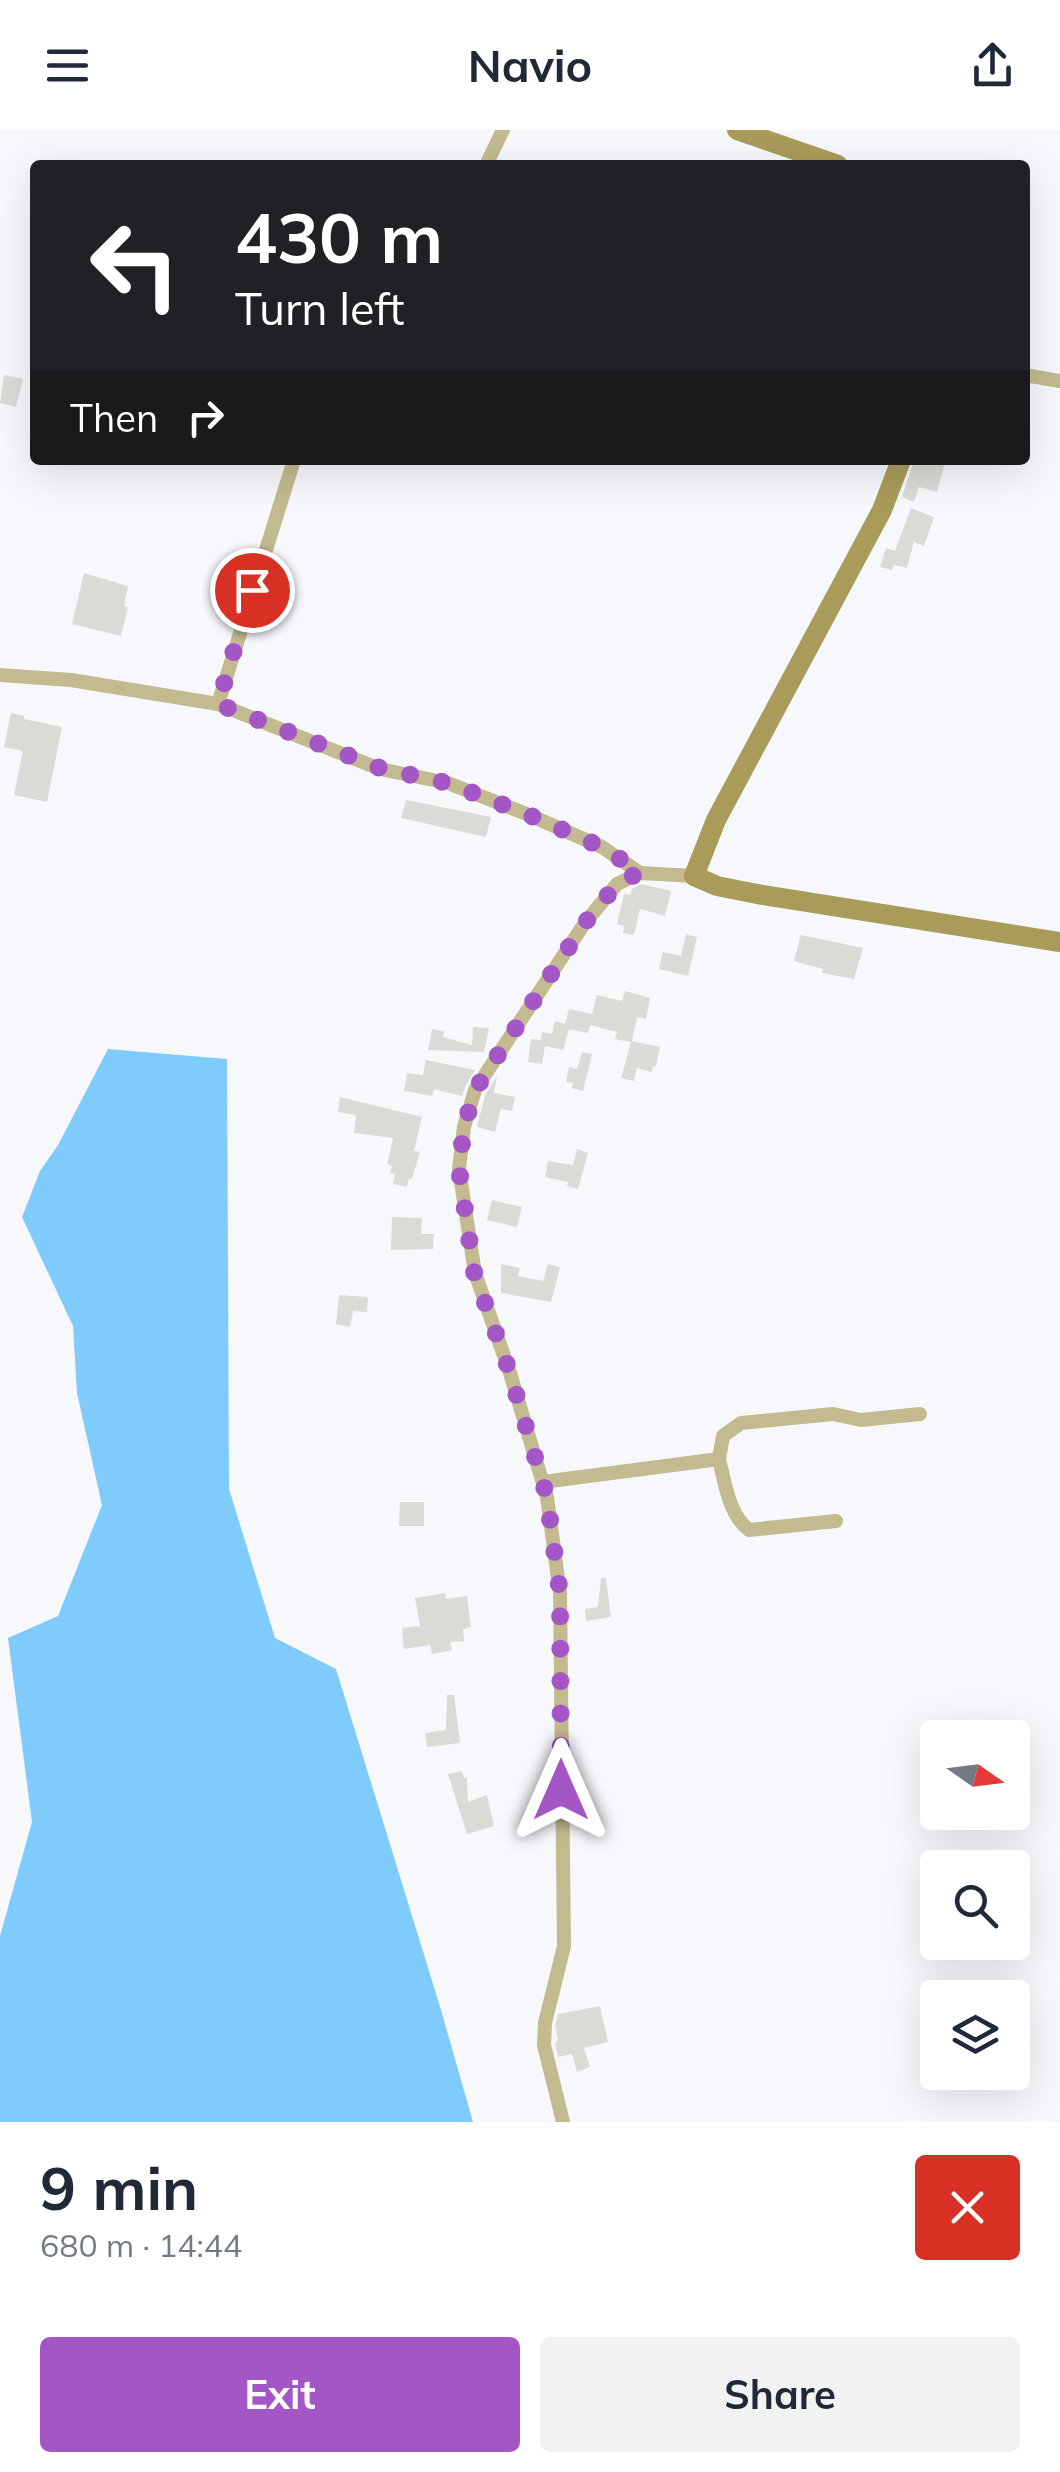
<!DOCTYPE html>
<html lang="en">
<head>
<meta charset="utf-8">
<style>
	body { margin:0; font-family:Mulish,sans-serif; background:#f2f2f3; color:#1f2937; height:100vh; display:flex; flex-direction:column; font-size:38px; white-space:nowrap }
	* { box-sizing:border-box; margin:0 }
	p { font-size:32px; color:#747a83 }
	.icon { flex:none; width:55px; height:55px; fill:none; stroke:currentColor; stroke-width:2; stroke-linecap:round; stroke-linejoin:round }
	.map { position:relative; height:1992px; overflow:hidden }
	.details { display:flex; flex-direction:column; background:#fff; flex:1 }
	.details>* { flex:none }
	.hud { position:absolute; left:30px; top:30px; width:1000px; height:305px; border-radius:10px; box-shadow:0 10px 40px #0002; background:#202124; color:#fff; overflow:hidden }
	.needle { width:65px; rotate:104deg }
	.fabs { position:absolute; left:920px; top:1590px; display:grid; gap:20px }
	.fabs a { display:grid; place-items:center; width:110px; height:110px; border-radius:10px; background:#fff; box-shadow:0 10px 40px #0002; font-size:50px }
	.pin { position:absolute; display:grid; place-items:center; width:85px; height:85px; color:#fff; margin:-42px; border:5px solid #fff; border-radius:50%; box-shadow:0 2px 10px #0007 }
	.me { position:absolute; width:110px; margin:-55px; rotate:0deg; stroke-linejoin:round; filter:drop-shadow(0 0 8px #0008) }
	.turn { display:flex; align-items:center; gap:35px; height:210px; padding:0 40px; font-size:45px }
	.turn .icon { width:130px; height:130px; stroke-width:2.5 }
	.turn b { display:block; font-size:70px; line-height:85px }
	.then { display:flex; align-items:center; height:95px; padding:0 40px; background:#0003; gap:20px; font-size:38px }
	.round { display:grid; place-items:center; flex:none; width:105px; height:105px; border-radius:10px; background:#f2f2f3 }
	.headline { display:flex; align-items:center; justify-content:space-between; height:170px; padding:0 40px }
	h1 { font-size:60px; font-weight:700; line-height:75px }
	.action { display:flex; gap:20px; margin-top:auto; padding:20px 40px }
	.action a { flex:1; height:115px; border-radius:10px; background:#a455c6; color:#fff; font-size:40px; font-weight:700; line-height:115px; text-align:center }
	.action a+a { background:#f2f2f3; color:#1f2937 }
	header { display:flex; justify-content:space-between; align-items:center; height:130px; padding:0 40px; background:#fff; font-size:45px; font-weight:700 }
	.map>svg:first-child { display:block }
	.water { fill:#7fcbfc }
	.building { fill:#dcdad6 }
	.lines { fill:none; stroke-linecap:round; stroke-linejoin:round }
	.minor { stroke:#c3ba90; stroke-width:14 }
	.secondary { stroke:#a99b5a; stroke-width:20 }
	.route { stroke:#a455c6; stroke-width:18; stroke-dasharray:0 32.4 }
</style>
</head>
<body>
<header><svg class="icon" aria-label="menu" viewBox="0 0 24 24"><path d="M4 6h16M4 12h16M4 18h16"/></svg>Navio<svg class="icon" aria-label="share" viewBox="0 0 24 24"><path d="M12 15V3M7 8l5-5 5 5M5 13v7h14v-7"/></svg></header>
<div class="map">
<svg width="1060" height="1992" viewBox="0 0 1060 1992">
	<rect width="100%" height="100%" fill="#f7f8fc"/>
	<!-- water -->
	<path class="water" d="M108,919L227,929L229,1359L275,1508L336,1539L441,1880L473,1992H0V1806L32,1692L8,1508L58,1486L102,1375L77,1263L73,1196L22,1087L40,1041L58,1015Z"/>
	<!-- building -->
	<g class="building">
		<path d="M4,245L23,249L16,277L0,273Z"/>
		<path d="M914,330H934L945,333L937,362L919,357L914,372L902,367Z"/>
		<path d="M911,378L934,387L924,416L914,412L907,438L894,435L892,440L880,437L886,418L895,421Z"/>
		<path d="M84,443L128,456L124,476L128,477L121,506L72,494Z"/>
		<path d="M11,583L24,586V589L62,597L47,672L14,665L23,621L4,617Z"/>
		<path d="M406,670L491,687L486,707L401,688Z"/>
		<path d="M641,754L671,761L665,786L640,779L634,805L623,803L624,796L617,794L624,764L630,765L632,759Z"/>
		<path d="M686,804L697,807L688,846L659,839L663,822L681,826Z"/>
		<path d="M801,805L863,818L854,849L822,843L823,839L794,831Z"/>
		<path d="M625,861L650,868L646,889L637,887L632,911L660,917L656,936H653L652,942L637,938L634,951L621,948L631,912L615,909L617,902L590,895L588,903L569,899L563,920L545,916L542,934L528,932L531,909L541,910L542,902L552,904L555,891L565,894L569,879L592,884L597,865L622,871Z"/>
		<path d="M473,897L489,898L484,922L428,920L432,899L444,901L443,907L472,915Z"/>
		<path d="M582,922L592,924L583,961L572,958L573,953L566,952L569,937L577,939Z"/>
		<path d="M426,930L475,940L466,955L462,966L434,959L432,966L404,961L407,943L423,945Z"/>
		<path d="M497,946L494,963L515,967L512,981L501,979L495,1002L477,997L485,965Z"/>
		<path d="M340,967L422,987L414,1021L420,1022L412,1049L409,1048L407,1057L393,1054L395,1044L390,1043L392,1036L387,1034L393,1008L354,1003L356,985L338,982Z"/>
		<path d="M577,1019L588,1023L578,1059L567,1056L568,1052L545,1047L548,1031L573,1035Z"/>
		<path d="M492,1070L522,1077L517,1097L487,1090Z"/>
		<path d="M392,1087L422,1088L421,1104H434L433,1119L391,1120Z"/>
		<path d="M501,1134L520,1138L518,1146L543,1151L548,1134L560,1137L551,1172L501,1163Z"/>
		<path d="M339,1165L368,1167L367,1182L353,1181L350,1197L336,1194Z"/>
		<path d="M400,1372H424V1396H399Z"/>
		<path d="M601,1448H606L611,1487L586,1491L585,1479L598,1477Z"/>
		<path d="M445,1463L446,1469L467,1466L471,1497L463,1499L464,1511L450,1512L452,1520L432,1524L430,1515L404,1519L402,1498L420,1496L415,1468Z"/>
		<path d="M447,1565H454L460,1613L427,1617L425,1603L446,1600Z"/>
		<path d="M462,1641L464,1648H467L468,1672L487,1665L494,1696L467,1704L448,1644Z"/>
		<path d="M600,1876L608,1912L584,1918L590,1937L577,1942L572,1924L558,1927L555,1914L558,1910L555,1896L558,1884Z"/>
	</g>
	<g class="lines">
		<!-- minor -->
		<g class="minor">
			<path d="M486,35L503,0"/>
			<path d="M1025,245L1060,251"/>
			<path d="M294,330L218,574L380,639L448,653L529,685L602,717L640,743"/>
			<path d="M0,545L71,550L218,574"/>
			<path d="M719,1329L723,1306L741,1293L833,1284L861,1290L920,1284"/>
			<path d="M543,1352L719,1329C725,1353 729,1385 749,1400L836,1391"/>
			<path d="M563,1992L544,1915L545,1893L564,1816L560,1463L547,1367L510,1243L475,1143L459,1039L464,997L475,960L584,794L617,754L640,743L694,746"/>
		</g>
		<!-- secondary -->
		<g class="secondary">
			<path d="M737,0L838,35"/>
			<path d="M901,330L882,380L716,690L694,746L717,756L757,764L1060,812"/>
		</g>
	</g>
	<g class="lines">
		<!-- route -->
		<path class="route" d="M252,460L218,574L380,638L448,653L529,685L602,717L640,742L617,754L584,794L475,960L464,997L459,1039L474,1142L510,1243L547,1367L560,1463L561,1660"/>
	</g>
</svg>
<div class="fabs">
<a><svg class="needle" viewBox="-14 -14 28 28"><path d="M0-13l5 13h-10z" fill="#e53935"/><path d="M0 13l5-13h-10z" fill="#747a83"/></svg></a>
<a><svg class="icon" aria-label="search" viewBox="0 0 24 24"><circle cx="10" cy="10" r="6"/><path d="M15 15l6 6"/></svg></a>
<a><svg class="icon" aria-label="layers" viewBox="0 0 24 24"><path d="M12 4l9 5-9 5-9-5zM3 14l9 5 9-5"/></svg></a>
</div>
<div class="pin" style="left:252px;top:460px;background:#d93025"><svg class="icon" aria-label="arrive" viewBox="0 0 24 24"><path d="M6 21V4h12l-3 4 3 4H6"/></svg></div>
<svg class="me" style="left:561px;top:1660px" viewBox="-20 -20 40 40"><path d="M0-17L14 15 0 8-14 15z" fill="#a455c6" stroke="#fff" stroke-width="4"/></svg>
<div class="hud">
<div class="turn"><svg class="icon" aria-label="left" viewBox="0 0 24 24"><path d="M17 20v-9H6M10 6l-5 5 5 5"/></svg><div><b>430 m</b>Turn left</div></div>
<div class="then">Then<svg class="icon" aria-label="right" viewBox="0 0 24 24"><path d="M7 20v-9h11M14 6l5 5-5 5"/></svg></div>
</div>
</div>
<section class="details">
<div class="headline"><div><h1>9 min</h1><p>680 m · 14:44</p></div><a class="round" style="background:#d93025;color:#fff"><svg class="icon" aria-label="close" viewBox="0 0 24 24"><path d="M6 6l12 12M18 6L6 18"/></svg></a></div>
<div class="action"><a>Exit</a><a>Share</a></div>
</section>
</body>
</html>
